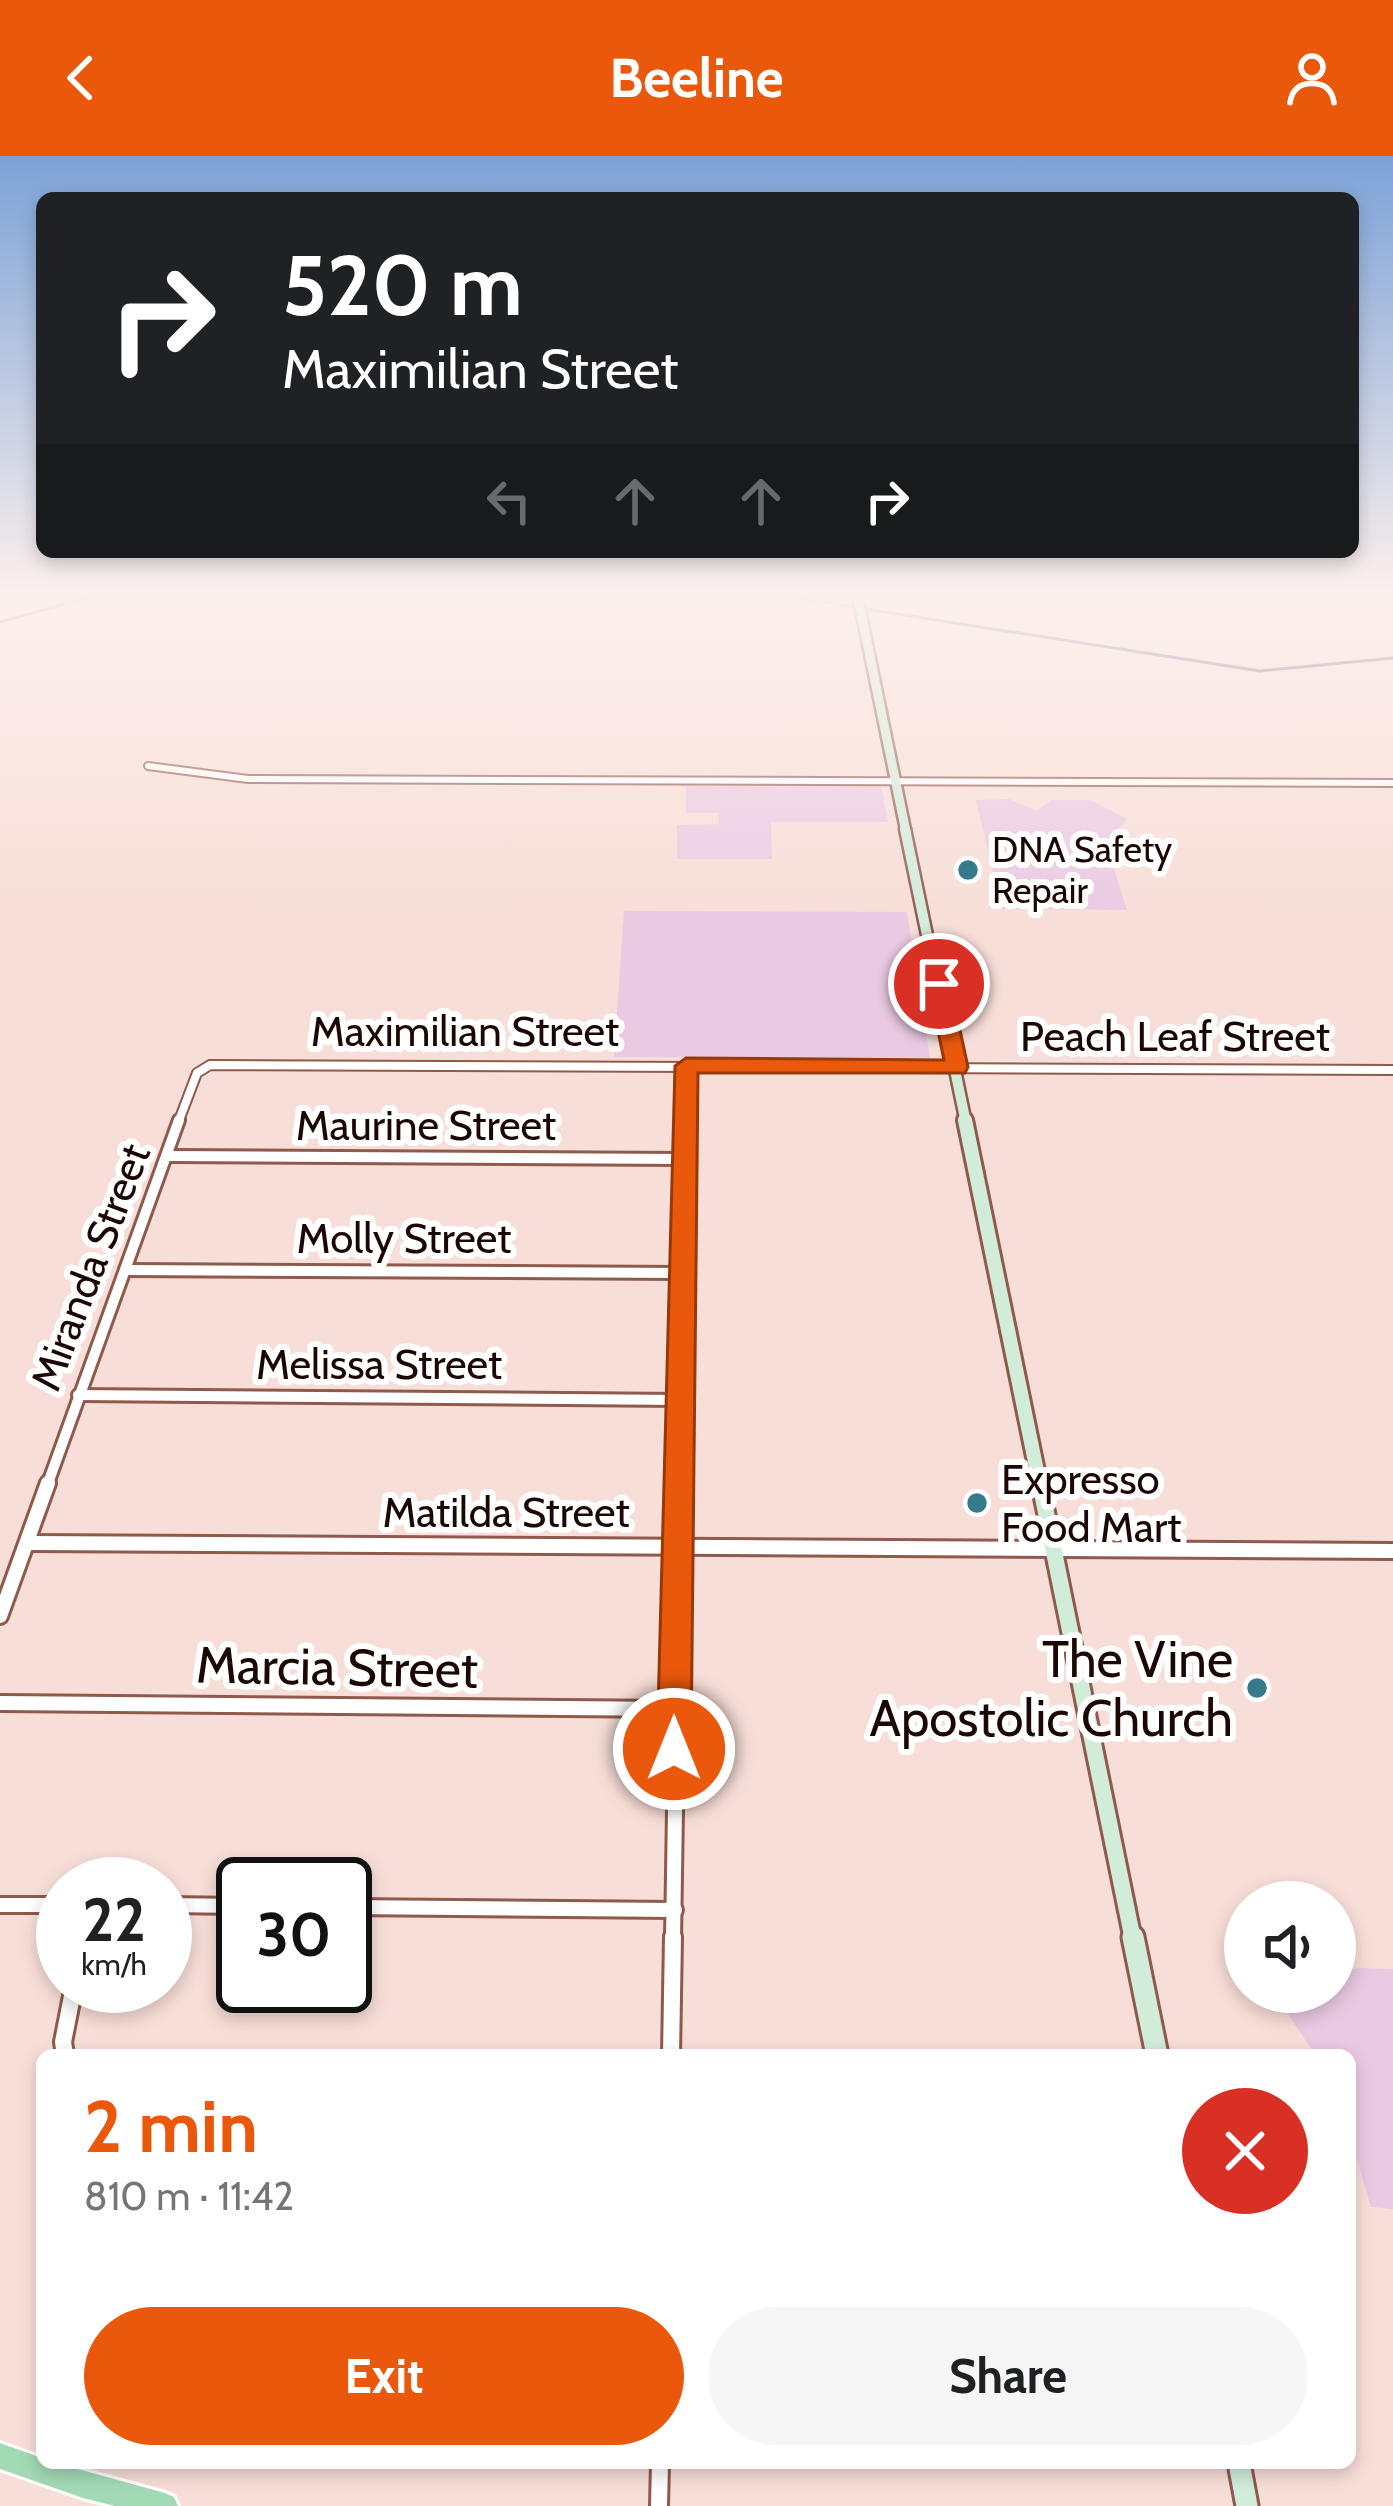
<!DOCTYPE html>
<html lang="en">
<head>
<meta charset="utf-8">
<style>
	body { margin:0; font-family:Cabin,sans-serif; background:#f6f6f6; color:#202124; height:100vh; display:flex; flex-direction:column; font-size:45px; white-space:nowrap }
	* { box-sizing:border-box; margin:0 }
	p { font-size:39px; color:#757577 }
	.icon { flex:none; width:66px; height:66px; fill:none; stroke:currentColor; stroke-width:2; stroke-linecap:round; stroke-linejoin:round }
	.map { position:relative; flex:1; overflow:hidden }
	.side { position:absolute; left:36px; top:1893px; width:1320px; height:420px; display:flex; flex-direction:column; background:#fff; border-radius:18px; box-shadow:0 6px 18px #0003 }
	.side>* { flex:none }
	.guide { position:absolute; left:36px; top:36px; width:1323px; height:366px; border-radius:18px; box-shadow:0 6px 18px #0003; background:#202124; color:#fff; overflow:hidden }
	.controls { position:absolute; left:1224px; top:1725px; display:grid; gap:24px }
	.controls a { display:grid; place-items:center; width:132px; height:132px; border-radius:50%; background:#fff; box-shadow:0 6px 18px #0003; font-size:60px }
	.speed { position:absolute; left:36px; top:1701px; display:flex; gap:24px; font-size:60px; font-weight:700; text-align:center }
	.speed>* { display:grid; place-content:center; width:156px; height:156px; border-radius:50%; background:#fff; box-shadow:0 6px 18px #0003; line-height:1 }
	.speed small { font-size:30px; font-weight:400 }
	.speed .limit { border:6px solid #111; border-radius:18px; background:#fff; color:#111 }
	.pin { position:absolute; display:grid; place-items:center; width:102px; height:102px; color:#fff; margin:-51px; border:6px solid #fff; border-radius:50%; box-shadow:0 3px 12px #0007 }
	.me { position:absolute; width:132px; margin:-66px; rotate:0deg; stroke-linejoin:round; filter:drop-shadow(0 0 9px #0008) }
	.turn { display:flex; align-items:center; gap:42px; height:252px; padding:0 48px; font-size:54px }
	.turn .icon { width:156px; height:156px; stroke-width:2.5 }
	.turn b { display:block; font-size:84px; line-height:102px }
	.lanes { display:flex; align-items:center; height:114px; padding:0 48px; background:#0003; justify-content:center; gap:60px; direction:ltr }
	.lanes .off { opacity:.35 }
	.round { display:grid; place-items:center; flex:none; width:126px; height:126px; border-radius:63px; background:#f6f6f6 }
	.head { display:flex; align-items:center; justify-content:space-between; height:204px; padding:0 48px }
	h1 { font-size:72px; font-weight:700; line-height:90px; color:#ea580c }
	.action { display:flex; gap:24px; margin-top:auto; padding:24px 48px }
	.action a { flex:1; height:138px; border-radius:72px; background:#ea580c; color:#fff; font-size:48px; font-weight:700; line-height:138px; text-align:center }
	.action a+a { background:#f6f6f6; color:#202124 }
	header { display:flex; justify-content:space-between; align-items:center; height:156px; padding:0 48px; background:#ea580c; color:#fff; font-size:54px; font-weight:700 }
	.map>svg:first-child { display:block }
	.green { fill:#eac9e3 }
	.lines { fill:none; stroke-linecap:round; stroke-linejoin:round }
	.stream { stroke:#5e6186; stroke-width:3 }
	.street-far4-casing { stroke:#8f594c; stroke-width:10 }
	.street-far3-casing { stroke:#8f594c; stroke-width:12 }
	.street-far2-casing { stroke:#8f594c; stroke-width:16 }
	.street-far1-casing { stroke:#8f594c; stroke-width:20 }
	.street-casing { stroke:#8f594c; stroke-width:22 }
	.secondary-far4-casing { stroke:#8f594c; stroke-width:14 }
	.secondary-far3-casing { stroke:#8f594c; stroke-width:15 }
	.secondary-far2-casing { stroke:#8f594c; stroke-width:20 }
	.secondary-far1-casing { stroke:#8f594c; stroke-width:22 }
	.secondary-casing { stroke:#8f594c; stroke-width:27 }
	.primary-casing { stroke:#fff; stroke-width:6 }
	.street-far4 { stroke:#fff; stroke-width:6 }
	.street-far3 { stroke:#fff; stroke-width:8 }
	.street-far2 { stroke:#fff; stroke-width:10 }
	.street-far1 { stroke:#fff; stroke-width:14 }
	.street { stroke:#fff; stroke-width:16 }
	.secondary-far4 { stroke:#d1edda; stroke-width:9 }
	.secondary-far3 { stroke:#d1edda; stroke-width:10 }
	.secondary-far2 { stroke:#d1edda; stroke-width:14 }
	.secondary-far1 { stroke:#d1edda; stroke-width:16 }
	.secondary { stroke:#d1edda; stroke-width:21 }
	.primary { fill:#a3dab6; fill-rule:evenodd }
	.route { fill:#ea580c; stroke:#983908; stroke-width:3 }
	.poi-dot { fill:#367b89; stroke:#fff; stroke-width:4.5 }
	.labels { text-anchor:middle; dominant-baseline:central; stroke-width:12; stroke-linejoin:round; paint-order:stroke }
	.far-poi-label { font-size:36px; fill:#1b0704; stroke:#fff; text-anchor:start }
	.street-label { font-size:42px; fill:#1b0704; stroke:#fff }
	.poi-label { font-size:42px; fill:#1b0704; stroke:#fff; text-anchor:start }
	.near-poi-label { font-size:51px; fill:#1b0704; stroke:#fff; text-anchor:end }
	.near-street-label { font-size:51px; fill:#1b0704; stroke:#fff }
</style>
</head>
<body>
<header><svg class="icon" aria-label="back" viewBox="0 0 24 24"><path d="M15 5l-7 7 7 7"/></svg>Beeline<svg class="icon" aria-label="person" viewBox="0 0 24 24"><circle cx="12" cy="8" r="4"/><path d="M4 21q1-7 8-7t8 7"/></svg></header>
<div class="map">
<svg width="1393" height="2350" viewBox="0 0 1393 2350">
	<rect width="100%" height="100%" fill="#f8ded8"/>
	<!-- green -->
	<g class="green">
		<path d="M881,629L888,666H771L772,703H677V669L719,668L718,657H686V630Z"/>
		<path d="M1009,643L1037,655L1051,644H1090L1127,663L1106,687L1127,754L1002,753L976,644Z"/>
		<path d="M624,755L907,756L930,902L614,901Z"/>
		<path d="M1360,1812L1393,1813V2053L1371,2051L1350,1979V1899H1315L1276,1839L1335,1836V1817Z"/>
	</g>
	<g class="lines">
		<!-- stream -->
		<g class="stream">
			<path d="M802,442L857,451"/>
			<path d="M866,453L1260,515L1393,502"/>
			<path d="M0,466L87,442"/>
		</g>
		<!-- street-far4 casing -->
		<g class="street-far4-casing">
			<path id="street-far4" d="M148,610L248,623L1393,627"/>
		</g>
		<!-- street-far3 casing -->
		<g class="street-far3-casing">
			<g id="street-far3">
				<path d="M178,967L197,917L210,909L1393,914"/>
				<path d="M685,967L686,910"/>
			</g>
		</g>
		<!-- street-far2 casing -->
		<g class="street-far2-casing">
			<g id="street-far2">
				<path d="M168,1000L685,1003"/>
				<path d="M125,1114L682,1117"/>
				<path d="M78,1239L680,1244"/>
				<path d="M47,1330L179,964"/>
				<path d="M680,1330L685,964"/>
			</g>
		</g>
		<!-- street-far1 casing -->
		<g class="street-far1-casing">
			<g id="street-far1">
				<path d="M28,1387L1393,1395"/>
				<path d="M0,1460L48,1327"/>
				<path d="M0,1547L674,1553"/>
				<path d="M0,1749H63"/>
				<path d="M165,1749L243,1750"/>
				<path d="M345,1751L675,1754"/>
				<path d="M673,1784L680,1327"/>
			</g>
		</g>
		<!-- street casing -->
		<g class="street-casing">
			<g id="street">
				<path d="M65,1899L63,1886L74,1830"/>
				<path d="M671,1899L673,1781"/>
				<path d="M659,2350L660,2307"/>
			</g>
		</g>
		<!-- secondary-far4 casing -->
		<g class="secondary-far4-casing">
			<path id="secondary-far4" d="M858,442L906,676"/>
		</g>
		<!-- secondary-far3 casing -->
		<g class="secondary-far3-casing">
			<path id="secondary-far3" d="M905,673L966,967"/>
		</g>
		<!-- secondary-far2 casing -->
		<g class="secondary-far2-casing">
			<path id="secondary-far2" d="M965,964L1040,1330"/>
		</g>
		<!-- secondary-far1 casing -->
		<g class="secondary-far1-casing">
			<path id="secondary-far1" d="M1040,1327L1133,1784"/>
		</g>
		<!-- secondary casing -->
		<g class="secondary-casing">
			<g id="secondary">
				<path d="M1133,1781L1157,1899"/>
				<path d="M1239,2307L1247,2350"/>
			</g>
		</g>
		<!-- primary casing -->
		<g class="primary-casing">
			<path id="primary" d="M0,2287L42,2302V2307H56L165,2337L174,2341L178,2350H115L83,2342L0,2313Z"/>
		</g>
		<!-- street-far4 -->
		<use href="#street-far4" class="street-far4"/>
		<!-- street-far3 -->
		<use href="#street-far3" class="street-far3"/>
		<!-- street-far2 -->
		<use href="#street-far2" class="street-far2"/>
		<!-- street-far1 -->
		<use href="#street-far1" class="street-far1"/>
		<!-- street -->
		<use href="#street" class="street"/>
		<!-- secondary-far4 -->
		<use href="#secondary-far4" class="secondary-far4"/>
		<!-- secondary-far3 -->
		<use href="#secondary-far3" class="secondary-far3"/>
		<!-- secondary-far2 -->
		<use href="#secondary-far2" class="secondary-far2"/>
		<!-- secondary-far1 -->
		<use href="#secondary-far1" class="secondary-far1"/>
		<!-- secondary -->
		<use href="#secondary" class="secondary"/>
		<!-- primary -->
		<use href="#primary" class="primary"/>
	</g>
	<!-- sky -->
	<linearGradient id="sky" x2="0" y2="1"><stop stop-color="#7ca2d7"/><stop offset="0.57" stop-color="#fcf0ed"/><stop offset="1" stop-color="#fcf0ed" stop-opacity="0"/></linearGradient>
	<rect width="1393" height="771" fill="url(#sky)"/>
	<!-- route -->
	<path class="route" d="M939,821L950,828L968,911L965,917H698L691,1593L686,1605L674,1609L662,1605L657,1593L675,910L686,902L944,904L928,828Z"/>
	<!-- markers -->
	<g class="poi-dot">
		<circle cx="968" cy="714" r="12"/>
		<circle cx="977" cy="1347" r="12"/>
		<circle cx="1257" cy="1532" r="12"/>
	</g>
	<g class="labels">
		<!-- far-poi labels -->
		<g class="far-poi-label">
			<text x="992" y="693">DNA Safety<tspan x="992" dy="41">Repair</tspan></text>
		</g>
		<!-- street labels -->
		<g class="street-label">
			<text x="465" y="875">Maximilian Street</text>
			<text x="1175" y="880">Peach Leaf Street</text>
			<text x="426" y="969">Maurine Street</text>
			<text x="404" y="1082">Molly Street</text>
			<text transform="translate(90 1111) rotate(-69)">Miranda Street</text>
			<text x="379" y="1208">Melissa Street</text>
			<text x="506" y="1356">Matilda Street</text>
		</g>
		<!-- poi labels -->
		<g class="poi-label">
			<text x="1001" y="1323">Expresso<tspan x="1001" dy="48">Food Mart</tspan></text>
		</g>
		<!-- near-poi labels -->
		<g class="near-poi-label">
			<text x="1233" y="1503">The Vine<tspan x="1233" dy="59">Apostolic Church</tspan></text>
		</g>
		<!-- near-street labels -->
		<g class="near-street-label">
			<text transform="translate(337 1511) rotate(1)">Marcia Street</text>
		</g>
	</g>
</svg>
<div class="controls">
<a><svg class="icon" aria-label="sound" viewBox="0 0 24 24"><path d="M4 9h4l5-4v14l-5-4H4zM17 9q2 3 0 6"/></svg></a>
</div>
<div class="speed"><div>22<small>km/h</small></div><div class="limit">30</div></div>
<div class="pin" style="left:939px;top:828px;background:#d93025"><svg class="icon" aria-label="arrive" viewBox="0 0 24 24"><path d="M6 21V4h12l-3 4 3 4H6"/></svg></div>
<svg class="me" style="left:674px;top:1593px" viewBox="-20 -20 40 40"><circle r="17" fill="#ea580c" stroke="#fff" stroke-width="3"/><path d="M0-11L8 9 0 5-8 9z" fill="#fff"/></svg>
<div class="guide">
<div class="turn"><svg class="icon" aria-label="right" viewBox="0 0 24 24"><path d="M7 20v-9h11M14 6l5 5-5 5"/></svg><div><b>520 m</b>Maximilian Street</div></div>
<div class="lanes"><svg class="icon off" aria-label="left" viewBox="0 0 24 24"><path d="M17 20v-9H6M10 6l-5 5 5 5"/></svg><svg class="icon off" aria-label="ahead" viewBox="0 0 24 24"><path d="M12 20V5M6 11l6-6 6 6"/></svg><svg class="icon off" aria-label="ahead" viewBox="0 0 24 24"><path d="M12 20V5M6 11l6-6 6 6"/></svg><svg class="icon" aria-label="right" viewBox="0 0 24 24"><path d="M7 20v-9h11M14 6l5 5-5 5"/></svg></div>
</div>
<section class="side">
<div class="head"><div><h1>2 min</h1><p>810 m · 11:42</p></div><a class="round" style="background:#d93025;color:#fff"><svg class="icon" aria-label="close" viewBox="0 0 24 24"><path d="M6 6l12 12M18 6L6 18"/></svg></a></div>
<div class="action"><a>Exit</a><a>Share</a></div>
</section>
</div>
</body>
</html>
